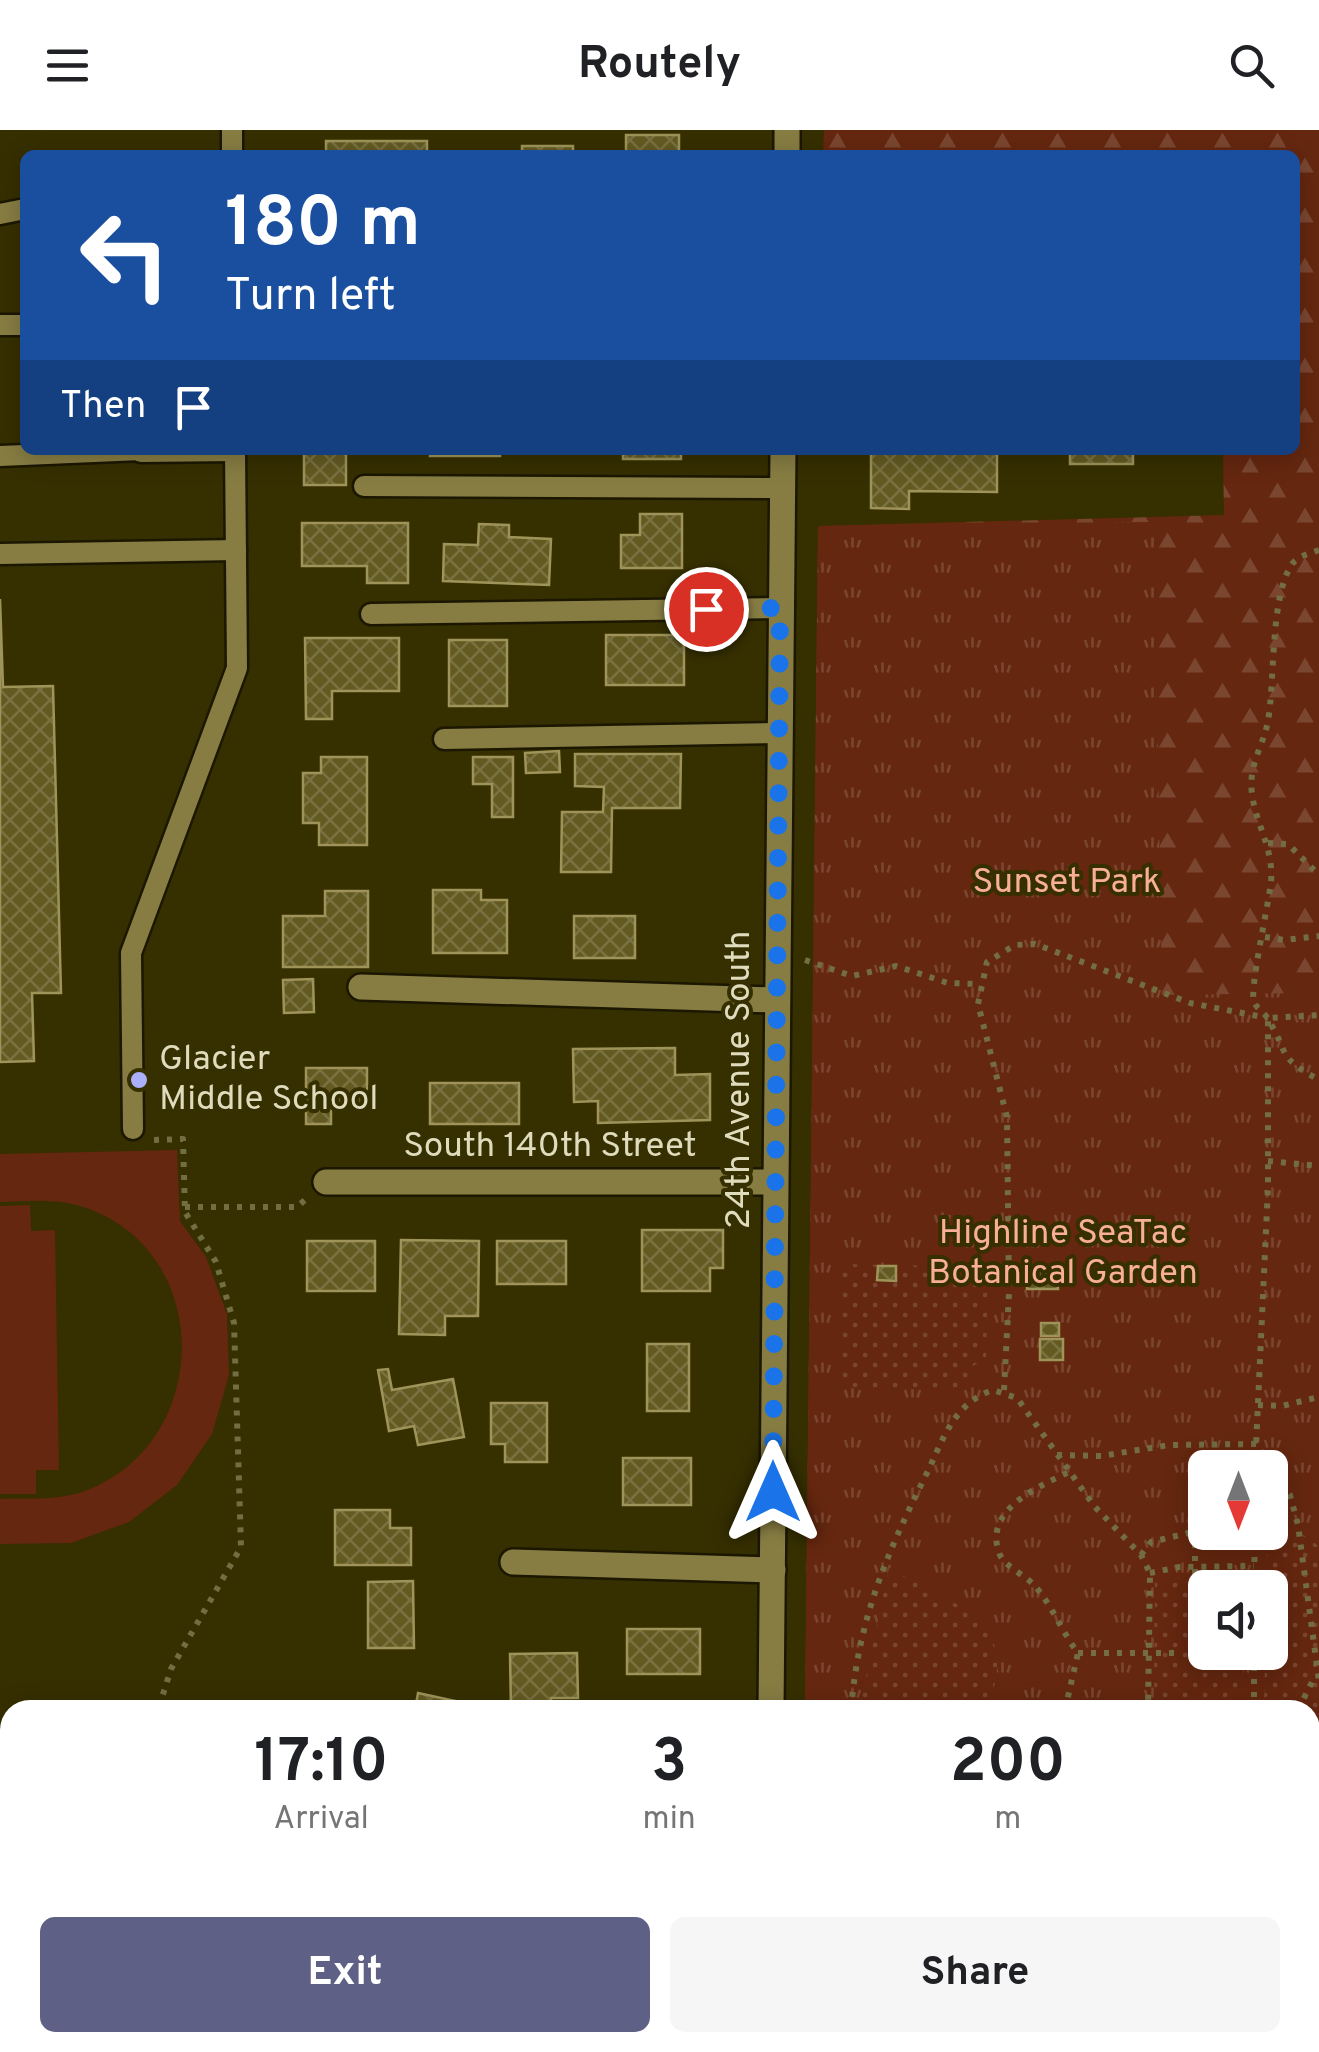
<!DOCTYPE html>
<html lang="en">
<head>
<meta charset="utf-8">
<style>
	body { margin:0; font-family:Overpass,sans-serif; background:#f6f6f6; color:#202124; height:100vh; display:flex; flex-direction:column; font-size:38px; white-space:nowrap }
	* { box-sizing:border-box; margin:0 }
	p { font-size:32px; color:#757577 }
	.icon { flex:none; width:55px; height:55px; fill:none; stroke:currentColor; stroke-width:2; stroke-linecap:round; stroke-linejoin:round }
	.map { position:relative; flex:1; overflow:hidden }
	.details { position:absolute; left:0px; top:1570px; width:1320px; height:352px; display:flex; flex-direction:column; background:#fff; border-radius:30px 30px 0 0; box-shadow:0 5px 25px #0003 }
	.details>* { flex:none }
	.hud { position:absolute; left:20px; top:20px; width:1280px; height:305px; border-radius:15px; box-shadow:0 5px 25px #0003; background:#1a4fa0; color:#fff; overflow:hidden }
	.needle { width:65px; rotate:180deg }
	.fabs { position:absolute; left:1188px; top:1320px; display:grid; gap:20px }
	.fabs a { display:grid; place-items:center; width:100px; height:100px; border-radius:15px; background:#fff; box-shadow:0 5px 25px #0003; font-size:50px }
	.pin { position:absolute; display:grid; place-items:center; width:85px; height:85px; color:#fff; margin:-42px; border:5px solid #fff; border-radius:50%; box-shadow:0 2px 10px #0007 }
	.me { position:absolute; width:110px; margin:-55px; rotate:0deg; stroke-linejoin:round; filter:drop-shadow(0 0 8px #0008) }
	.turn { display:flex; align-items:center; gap:35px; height:210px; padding:0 40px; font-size:45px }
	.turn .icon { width:130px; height:130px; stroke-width:2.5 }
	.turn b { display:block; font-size:70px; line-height:85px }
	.then { display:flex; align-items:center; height:95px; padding:0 40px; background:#0003; gap:20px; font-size:38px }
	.eta { display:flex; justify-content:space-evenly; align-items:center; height:170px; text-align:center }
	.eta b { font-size:60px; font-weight:700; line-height:70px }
	.button { display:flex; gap:20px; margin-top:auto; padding:20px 40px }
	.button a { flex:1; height:115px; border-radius:15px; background:#5e6185; color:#fff; font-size:40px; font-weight:700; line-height:115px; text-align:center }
	.button a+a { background:#f6f6f6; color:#202124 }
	header { display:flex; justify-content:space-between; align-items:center; height:130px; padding:0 40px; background:#fff; font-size:45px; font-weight:700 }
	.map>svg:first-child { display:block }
	.grass { fill:#65270f }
	.forest { fill:url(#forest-firs) }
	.park { fill:url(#park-tufts); fill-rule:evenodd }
	.garden { fill:url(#garden-dots) }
	.building { fill:url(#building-cross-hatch); stroke:#9e9459; stroke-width:2.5 }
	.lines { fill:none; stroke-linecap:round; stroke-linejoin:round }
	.lane-casing { stroke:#1c1700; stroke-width:25 }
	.street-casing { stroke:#1c1700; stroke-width:30 }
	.secondary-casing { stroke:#1c1700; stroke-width:30 }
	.path { stroke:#736d44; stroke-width:6; stroke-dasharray:5 8; stroke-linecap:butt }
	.lane { stroke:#877d43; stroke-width:20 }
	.street { stroke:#877d43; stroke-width:25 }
	.secondary { stroke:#877d43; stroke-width:25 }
	.route { stroke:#1a73e8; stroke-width:18; stroke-dasharray:0 32.4 }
	.poi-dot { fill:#aab0fb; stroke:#362f00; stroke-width:4 }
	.labels { text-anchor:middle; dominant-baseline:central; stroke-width:8; stroke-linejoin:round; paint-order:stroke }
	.park-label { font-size:35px; fill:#f8af95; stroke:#362f00 }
	.poi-label { font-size:35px; fill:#dfdbbd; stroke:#362f00; text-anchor:start }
	.street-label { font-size:35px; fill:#dfdbbd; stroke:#362f00 }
</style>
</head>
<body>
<header><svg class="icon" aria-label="menu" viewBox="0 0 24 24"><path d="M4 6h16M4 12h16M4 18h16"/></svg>Routely<svg class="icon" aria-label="search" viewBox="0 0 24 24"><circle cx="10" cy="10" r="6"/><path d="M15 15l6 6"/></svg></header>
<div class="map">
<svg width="1319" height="1922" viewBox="0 0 1319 1922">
	<defs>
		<pattern id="forest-firs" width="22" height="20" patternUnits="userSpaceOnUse" patternTransform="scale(2.5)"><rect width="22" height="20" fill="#65270f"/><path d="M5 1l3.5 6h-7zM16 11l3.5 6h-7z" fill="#7b4630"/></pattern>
		<pattern id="park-tufts" width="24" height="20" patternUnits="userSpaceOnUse" patternTransform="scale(2.5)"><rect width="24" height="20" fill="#65270f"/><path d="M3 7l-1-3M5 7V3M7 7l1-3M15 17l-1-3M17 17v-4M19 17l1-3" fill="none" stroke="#7b4630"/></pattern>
		<pattern id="garden-dots" width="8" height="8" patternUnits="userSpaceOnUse" patternTransform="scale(2.5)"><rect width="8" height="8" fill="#65270f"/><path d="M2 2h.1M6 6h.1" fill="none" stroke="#7b4630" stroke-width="1.8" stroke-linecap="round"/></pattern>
		<pattern id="building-cross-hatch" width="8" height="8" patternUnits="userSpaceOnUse" patternTransform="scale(2.5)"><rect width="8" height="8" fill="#635a22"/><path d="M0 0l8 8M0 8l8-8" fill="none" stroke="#797140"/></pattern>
	</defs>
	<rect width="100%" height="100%" fill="#362f00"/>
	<!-- grass -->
	<g class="grass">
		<path d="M177,1020L180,1091L206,1127L227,1184L229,1245L212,1304L177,1355L129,1392L71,1413L0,1414V1369C30,1368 62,1371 90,1359C213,1309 214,1119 83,1077C56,1068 28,1071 0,1072V1024Z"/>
		<path d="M30,1075L31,1101L55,1100L59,1340H36V1364H0V1076Z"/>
	</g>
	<!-- forest -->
	<path class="forest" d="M824,0H1319V1416L1279,1168L805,1580L818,396L1224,385L1223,320H1295V25H823Z"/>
	<!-- park -->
	<path class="park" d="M1154,392L1162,865L1319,863V1922H802V1912H1310V1580H805L818,396ZM1205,1338H1270V1402H1205ZM1205,1458H1270V1522H1205Z"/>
	<!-- garden -->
	<g class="garden">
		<path d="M839,1134L988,1137L986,1227L969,1239L970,1260L838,1258Z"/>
		<path d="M1274,1385L1319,1416V1684L1310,1683V1580H1264L1265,1523L1270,1522L1266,1403Z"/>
		<path d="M889,1438C955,1476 1025,1488 986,1580H859Z"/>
		<path d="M1155,1449L1244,1450V1457L1205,1458V1522L1243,1523V1580H1154Z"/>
	</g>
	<!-- building -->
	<g class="building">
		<rect x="626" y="5" width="53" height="20"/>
		<rect x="326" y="11" width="101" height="14"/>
		<rect x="522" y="16" width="51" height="9"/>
		<rect x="304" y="320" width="42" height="35"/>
		<rect x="430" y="320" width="70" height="6"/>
		<rect x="623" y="320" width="58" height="9"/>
		<path d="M871,320H997V362L909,361V379L871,378Z"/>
		<rect x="1070" y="320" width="63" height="14"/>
		<path d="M640,384H682V438H621V405H640Z"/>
		<path d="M302,393H408V453H367V436H302Z"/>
		<path d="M479,394L509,395V407L551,409L549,455L443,451L444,414L478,415Z"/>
		<path d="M0,469L3,557L53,556L61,863H32L34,931L0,932Z"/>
		<rect x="606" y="505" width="78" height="50"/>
		<path d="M305,508H399V561H332V589H306Z"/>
		<rect x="449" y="510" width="58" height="66"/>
		<path d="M559,621L560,642L526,643L525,623Z"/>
		<path d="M575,624H681L680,678H612L611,742H561L562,682H603L604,657L575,656Z"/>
		<path d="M321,627H367V715H319V693H303V643H321Z"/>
		<path d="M473,627H513V687H492V654H473Z"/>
		<path d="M433,760H481V770H507V823H433Z"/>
		<path d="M325,761H368V837H283V786H325Z"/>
		<rect x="574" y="786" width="61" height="42"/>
		<path d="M313,849L314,882L284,883L283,850Z"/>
		<path d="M675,918V945L710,944V990L598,993V971L574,972L573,919Z"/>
		<path d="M306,938H367V975H331V994H306Z"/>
		<rect x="430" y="953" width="89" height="41"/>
		<path d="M642,1100H723V1138H710V1161H642Z"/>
		<path d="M401,1110L479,1111L478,1186H445V1205L399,1204Z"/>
		<rect x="307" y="1111" width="68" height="50"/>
		<rect x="497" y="1111" width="69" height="43"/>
		<path d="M1058,1135V1159H1027V1136Z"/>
		<path d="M878,1136H896V1151L877,1150Z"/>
		<rect x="1041" y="1193" width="18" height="13"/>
		<rect x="1040" y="1209" width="23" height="21"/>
		<rect x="647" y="1214" width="42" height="67"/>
		<path d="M388,1239L392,1260L453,1249L464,1307L418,1315L414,1296L389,1301L378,1240Z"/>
		<path d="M491,1273H547V1332H505V1314H491Z"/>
		<rect x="623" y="1328" width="68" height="47"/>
		<path d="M335,1380H390V1398H411V1435H335Z"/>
		<path d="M413,1451L414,1518H368V1452Z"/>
		<rect x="627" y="1499" width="73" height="45"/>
		<path d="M577,1523L578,1568H551V1580H511L510,1524Z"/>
		<path d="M418,1563L455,1571L453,1580H415Z"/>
	</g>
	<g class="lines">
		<!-- lane casing -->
		<g class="lane-casing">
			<g id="lane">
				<path d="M232,0V25"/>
				<path d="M0,84L25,79"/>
				<path d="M0,195H25"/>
				<path d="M141,322L235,321"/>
				<path d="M0,326L141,320"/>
				<path d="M364,356L782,358"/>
				<path d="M0,424L236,420"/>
				<path d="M371,484L781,478"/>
				<path d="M444,609L779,603"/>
				<path d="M133,999L131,823L237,538L235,320"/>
				<path d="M1310,1845H1319"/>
				<path d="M1260,1922L1268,1912"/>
			</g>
		</g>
		<!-- street casing -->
		<g class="street-casing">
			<g id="street">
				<path d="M361,857L775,870"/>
				<path d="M326,1052H774"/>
				<path d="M513,1432L773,1440"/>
				<path d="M0,1863L10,1862"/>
				<path d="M60,1922V1912"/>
			</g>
		</g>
		<!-- secondary casing -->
		<g class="secondary-casing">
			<g id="secondary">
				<path d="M787,25V0"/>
				<path d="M771,1580L783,320"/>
				<path d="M765,1922V1912"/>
			</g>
		</g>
		<!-- path -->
		<g class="path">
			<path d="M1319,420C1311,423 1298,426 1292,434C1270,467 1275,551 1268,591C1263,617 1248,635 1252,664C1256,695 1274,719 1271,752C1269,772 1249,861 1254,872C1256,878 1265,883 1268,889C1291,927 1275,925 1319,950"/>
			<path d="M1268,713L1288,714L1319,745"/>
			<path d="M1265,807L1284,810L1319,806"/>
			<path d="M805,830L852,846L896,836L948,853L979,854"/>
			<path d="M154,1010L183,1009L185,1082L216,1132L234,1193L241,1417L171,1539L158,1580"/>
			<path d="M1268,1031L1319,1036"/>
			<path d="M185,1077H297L306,1069"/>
			<path d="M1004,1260L1009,1163L1007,987L978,874L987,832L1015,815L1035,814L1190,873L1268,888"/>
			<path d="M1258,1275L1282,1276L1319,1267"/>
			<path d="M1057,1325L1101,1326L1169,1315L1256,1314L1290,1365L1298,1395L1319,1551"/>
			<path d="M1255,1338L1268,1057V888L1319,885"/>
			<path d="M1195,1400V1467"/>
			<path d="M1141,1425L1151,1412L1205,1399"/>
			<path d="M1150,1443L1179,1437L1254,1436"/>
			<path d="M1254,1458L1255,1402"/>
			<path d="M1078,1523H1174"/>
			<path d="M1222,1524L1254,1525"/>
			<path d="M851,1580C858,1491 886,1425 925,1347C943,1311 952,1274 993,1260L1017,1268L1095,1377L1141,1425L1150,1443L1148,1580"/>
			<path d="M1065,1580L1078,1523C1062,1502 1053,1477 1035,1456C1026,1446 1005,1436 1000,1425C981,1380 1040,1356 1069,1342"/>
			<path d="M1198,1580V1576"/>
			<path d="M1254,1580V1522"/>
			<path d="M1298,1580L1315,1546"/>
			<path d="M1310,1628H1319"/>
			<path d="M1310,1693L1319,1694"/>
			<path d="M953,1912L966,1922"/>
			<path d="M1176,1912L1183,1922"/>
			<path d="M966,1921L981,1912"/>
		</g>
		<!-- lane -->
		<use href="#lane" class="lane"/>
		<!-- street -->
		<use href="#street" class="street"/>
		<!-- secondary -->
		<use href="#secondary" class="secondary"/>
	</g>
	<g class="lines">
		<!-- route -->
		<path class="route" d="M706,479L780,478L773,1362"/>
	</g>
	<!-- markers -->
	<circle class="poi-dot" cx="139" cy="950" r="10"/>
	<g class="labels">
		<!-- park labels -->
		<g class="park-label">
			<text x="1067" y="753">Sunset Park</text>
			<text x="1063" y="1104">Highline SeaTac<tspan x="1063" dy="40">Botanical Garden</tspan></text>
		</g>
		<!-- poi labels -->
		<g class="poi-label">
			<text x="159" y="930">Glacier<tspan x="159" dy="40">Middle School</tspan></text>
		</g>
		<!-- street labels -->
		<g class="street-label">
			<text transform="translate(740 950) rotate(-90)">24th Avenue South</text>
			<text x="550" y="1017">South 140th Street</text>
		</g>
	</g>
</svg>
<div class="fabs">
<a><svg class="needle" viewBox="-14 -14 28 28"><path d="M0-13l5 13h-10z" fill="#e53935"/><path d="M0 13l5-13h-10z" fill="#757577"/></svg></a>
<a><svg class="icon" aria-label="sound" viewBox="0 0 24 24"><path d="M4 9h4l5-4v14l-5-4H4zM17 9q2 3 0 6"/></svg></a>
</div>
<div class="pin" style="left:706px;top:479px;background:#d93025"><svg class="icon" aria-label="arrive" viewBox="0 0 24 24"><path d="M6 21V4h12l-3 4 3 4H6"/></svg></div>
<svg class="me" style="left:773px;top:1362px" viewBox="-20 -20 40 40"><path d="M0-17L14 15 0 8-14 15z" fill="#1a73e8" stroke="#fff" stroke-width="4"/></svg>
<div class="hud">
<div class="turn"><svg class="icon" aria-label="left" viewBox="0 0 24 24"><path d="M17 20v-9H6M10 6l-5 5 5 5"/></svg><div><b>180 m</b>Turn left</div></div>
<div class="then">Then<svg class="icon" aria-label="arrive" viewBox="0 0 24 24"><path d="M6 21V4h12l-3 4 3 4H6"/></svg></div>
</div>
<section class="details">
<div class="eta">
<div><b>17:10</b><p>Arrival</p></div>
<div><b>3</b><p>min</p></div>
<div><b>200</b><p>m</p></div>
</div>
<div class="button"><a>Exit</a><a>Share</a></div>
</section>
</div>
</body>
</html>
